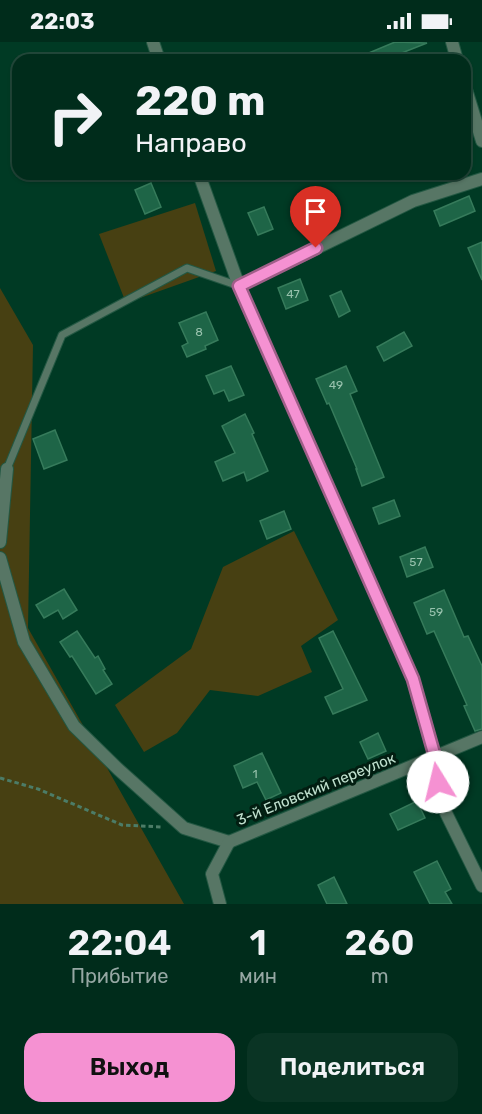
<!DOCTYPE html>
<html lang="ru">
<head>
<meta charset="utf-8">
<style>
	body { margin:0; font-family:Rubik,sans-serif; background:#0a3424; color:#f1f3f6; height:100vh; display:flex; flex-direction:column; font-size:22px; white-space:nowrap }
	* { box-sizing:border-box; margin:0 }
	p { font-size:20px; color:#95a7a3 }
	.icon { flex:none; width:33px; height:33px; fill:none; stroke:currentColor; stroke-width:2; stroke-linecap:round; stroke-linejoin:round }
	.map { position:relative; height:862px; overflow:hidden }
	.drawer { display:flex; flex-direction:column; background:#002c1b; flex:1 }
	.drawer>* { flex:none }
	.banner { position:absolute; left:12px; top:12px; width:459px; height:126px; border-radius:18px; box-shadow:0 2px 4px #0004,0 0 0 2px #22483a; background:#002c1b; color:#f1f3f6; overflow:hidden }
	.pin { position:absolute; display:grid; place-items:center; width:51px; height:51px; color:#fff; margin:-62px -26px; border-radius:50% 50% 50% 0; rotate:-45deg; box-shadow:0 0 6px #0007 }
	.pin .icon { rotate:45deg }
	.me { position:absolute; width:66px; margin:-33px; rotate:351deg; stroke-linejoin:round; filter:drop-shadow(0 0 4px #0008) }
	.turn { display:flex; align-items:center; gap:21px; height:126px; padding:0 24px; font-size:27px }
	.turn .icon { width:78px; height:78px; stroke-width:2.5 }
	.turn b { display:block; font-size:42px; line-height:51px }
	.eta { display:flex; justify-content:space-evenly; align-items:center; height:102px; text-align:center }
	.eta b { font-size:36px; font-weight:600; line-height:42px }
	.button { display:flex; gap:12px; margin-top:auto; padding:12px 24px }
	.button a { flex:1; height:69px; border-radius:18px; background:#f591d2; color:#111; font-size:24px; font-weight:600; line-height:69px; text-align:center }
	.button a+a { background:#0a3424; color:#f1f3f6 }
	.status { display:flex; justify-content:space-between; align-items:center; height:42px; padding:0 30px; background:#002c1b; direction:ltr }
	.status svg { height:16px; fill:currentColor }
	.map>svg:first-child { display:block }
	.green { fill:#474012 }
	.building { fill:#1e6547; stroke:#367b5b; stroke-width:1.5 }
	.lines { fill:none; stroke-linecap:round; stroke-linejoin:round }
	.lane-casing { stroke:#235843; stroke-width:9 }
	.street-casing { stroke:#235843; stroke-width:14 }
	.path { stroke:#4c7c67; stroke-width:3; stroke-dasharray:4.5 3; stroke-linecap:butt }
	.lane { stroke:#577665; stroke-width:7 }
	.street { stroke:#577665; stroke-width:12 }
	.route-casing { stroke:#9f5e88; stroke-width:15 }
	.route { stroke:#f591d2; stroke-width:10 }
	.labels { text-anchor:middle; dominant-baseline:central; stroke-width:6; stroke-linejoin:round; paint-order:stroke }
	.number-label { font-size:12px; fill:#98c2ad }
	.street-label { font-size:15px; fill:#c0e1cf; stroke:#021d11 }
</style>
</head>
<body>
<div class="status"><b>22:03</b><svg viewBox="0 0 49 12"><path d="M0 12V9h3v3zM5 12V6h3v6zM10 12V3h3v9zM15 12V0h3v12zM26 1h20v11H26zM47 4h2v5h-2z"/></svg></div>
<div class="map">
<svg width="482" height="862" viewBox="0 0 482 862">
	<rect width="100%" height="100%" fill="#003a24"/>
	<!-- green -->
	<g class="green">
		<path d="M195,161L216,229L126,261L99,192Z"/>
		<path d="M0,246L33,303L28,586L184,862H0Z"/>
		<path d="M294,489L338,578L301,604L312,630L258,654L210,648L177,691L144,710L115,663L191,607L223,525Z"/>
	</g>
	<!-- building -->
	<g class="building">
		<path d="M395,0L427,1L384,18H352Z"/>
		<path d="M151,141L161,165L145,172L135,148Z"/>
		<path d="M469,154L475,169L440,184L434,169Z"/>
		<path d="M264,165L273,187L258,193L248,171Z"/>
		<path d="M482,200V238L468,206Z"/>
		<path d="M300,237L308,258L286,267L278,246Z"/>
		<path d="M341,249L350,269L339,275L330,254Z"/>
		<path d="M206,270L218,298L205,304L206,307L187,315L182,304L188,301L179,281Z"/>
		<path d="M404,290L412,304L384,319L377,305Z"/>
		<path d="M231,324L244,353L229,359L224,348L214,352L206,334Z"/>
		<path d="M346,324L357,349L350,352L384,435L362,444L356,427H357L329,361L327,362L316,337Z"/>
		<path d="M245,372L254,391L252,392L268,429L247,439L244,430L223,439L215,420L235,411L222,384Z"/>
		<path d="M55,388L67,418L44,427L33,397Z"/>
		<path d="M394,458L400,474L379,482L373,466Z"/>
		<path d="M284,469L291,487L267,497L260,479Z"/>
		<path d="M425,505L433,525L407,535L400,515Z"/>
		<path d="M64,547L77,568L63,577L58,568L44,576L36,563Z"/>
		<path d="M444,548L464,595L468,594L482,624V687L475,689L464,664L467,663L434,589L427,592L414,561Z"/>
		<path d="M77,589L95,616L98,614L105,627L103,628L112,642L96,652L72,614L70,615L60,600Z"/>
		<path d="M333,589L367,658L333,672L325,655L343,647L319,596Z"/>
		<path d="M378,691L386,709L368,717L360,700Z"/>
		<path d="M262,711L281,751L266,758L257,740L243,746L234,724Z"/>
		<path d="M417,759L425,776L398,788L390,772Z"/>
		<path d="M437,819L451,847L445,850L452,862H430L414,830Z"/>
		<path d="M334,835L347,862H327L318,843Z"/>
	</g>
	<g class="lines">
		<!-- lane casing -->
		<g class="lane-casing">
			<path id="lane" d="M7,427L62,293L187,226L239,244"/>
		</g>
		<!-- street casing -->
		<g class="street-casing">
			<g id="street">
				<path d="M153,0L159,18"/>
				<path d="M452,0L457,18"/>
				<path d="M465,44L482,99"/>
				<path d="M199,132L239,244L413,637L435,715L438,739L446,771L482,844"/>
				<path d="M239,244L413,159L482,137"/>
				<path d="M0,500L7,427"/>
				<path d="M0,516L24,600L74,684L118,727L184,786L229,800"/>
				<path d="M229,800L482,695"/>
				<path d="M220,862L212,832L229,800"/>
			</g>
		</g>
		<!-- path -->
		<path class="path" d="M0,736L38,747L122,783L162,785"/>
		<!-- lane -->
		<use href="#lane" class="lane"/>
		<!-- street -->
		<use href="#street" class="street"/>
	</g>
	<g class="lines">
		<!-- route casing -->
		<g class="route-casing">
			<path id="route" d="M316,206L239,244L413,637L435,715L438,740"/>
		</g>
		<!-- route -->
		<use href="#route" class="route"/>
	</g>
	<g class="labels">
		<!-- number labels -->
		<g class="number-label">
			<text x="293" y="252">47</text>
			<text x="199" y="290">8</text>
			<text x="336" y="343">49</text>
			<text x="416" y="520">57</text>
			<text x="436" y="570">59</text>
			<text x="255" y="732">1</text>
		</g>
		<!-- street labels -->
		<g class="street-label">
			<text transform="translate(316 747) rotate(-22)">3-й Еловский переулок</text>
		</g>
	</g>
</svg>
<div class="pin" style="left:316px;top:206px;background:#d93025"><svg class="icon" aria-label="arrive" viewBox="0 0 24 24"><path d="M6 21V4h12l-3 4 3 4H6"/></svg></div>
<svg class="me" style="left:438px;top:740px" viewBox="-20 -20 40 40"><circle r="19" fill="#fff"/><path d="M0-13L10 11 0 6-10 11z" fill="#f591d2"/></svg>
<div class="banner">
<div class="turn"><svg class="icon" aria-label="right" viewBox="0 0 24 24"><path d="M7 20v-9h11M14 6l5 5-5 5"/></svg><div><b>220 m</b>Направо</div></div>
</div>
</div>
<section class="drawer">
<div class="eta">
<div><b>22:04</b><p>Прибытие</p></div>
<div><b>1</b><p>мин</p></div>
<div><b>260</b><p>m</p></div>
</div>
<div class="button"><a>Выход</a><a>Поделиться</a></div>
</section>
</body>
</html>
